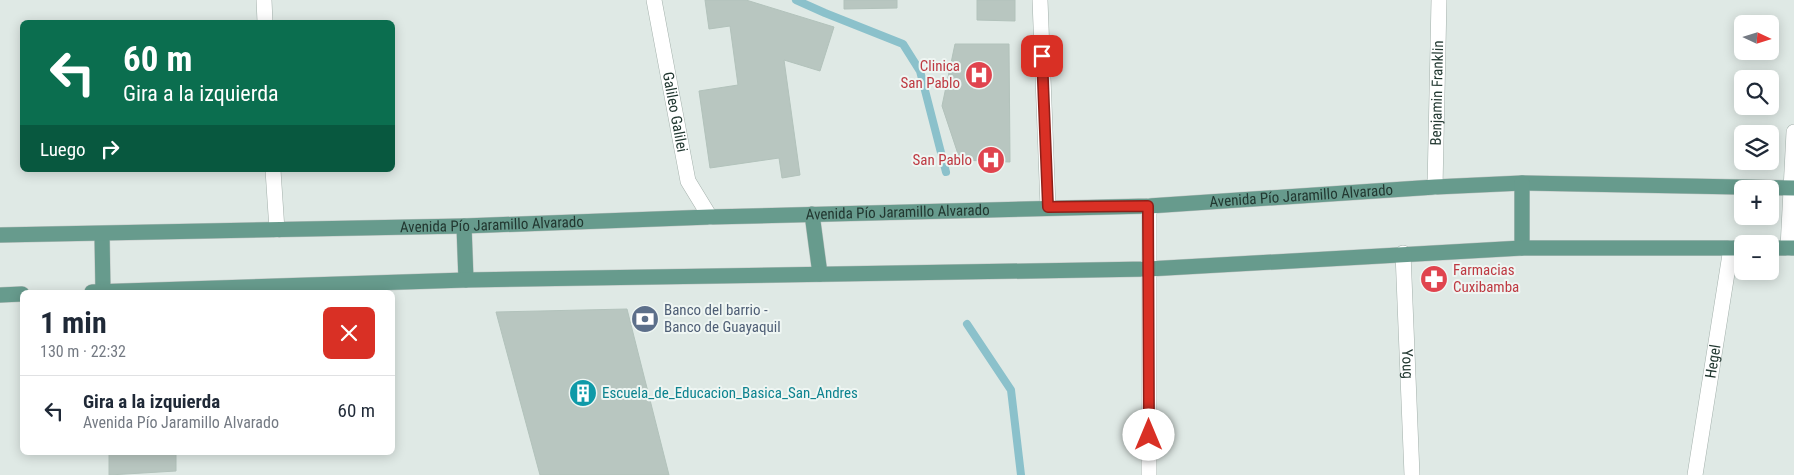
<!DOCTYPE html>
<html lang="es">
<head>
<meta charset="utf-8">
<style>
	body { margin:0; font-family:"Roboto Condensed",sans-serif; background:#f6f6f7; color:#1f2937; height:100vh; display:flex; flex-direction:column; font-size:19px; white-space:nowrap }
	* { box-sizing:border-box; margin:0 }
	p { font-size:16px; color:#747a83 }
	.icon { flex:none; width:28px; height:28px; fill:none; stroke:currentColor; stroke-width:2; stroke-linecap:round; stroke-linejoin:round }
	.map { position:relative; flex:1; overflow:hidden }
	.drawer { position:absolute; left:20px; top:290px; width:375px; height:165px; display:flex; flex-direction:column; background:#fff; border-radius:8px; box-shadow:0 2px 12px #0003 }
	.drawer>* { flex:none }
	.hud { position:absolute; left:20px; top:20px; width:375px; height:152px; border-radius:8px; box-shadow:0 2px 12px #0003; background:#0b6e4f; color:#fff; overflow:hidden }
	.needle { width:32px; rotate:94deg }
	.fabs { position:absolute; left:1734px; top:15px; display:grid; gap:10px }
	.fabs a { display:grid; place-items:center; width:45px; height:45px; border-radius:8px; background:#fff; box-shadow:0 2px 12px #0003; font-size:25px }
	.pin { position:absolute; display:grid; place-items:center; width:42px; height:42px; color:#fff; margin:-21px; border-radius:10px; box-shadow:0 2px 8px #0006 }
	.me { position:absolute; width:55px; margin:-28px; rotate:0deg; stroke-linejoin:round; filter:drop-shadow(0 0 4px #0008) }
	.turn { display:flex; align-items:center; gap:18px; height:105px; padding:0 20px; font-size:22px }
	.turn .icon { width:65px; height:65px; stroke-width:2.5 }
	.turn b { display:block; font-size:35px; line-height:42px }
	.then { display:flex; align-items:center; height:48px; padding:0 20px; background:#0003; gap:10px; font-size:19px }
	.round { display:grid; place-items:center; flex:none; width:52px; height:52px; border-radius:8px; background:#f6f6f7 }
	.summary { display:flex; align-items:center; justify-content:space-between; height:85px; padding:0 20px }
	h1 { font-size:30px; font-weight:700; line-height:38px }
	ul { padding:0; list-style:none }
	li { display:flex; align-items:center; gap:15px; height:70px; padding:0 20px; border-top:1px solid #e0e1e3 }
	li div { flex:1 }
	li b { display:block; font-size:19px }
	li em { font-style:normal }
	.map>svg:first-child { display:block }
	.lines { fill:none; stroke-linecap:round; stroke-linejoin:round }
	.stream { stroke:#8bc1cb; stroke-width:8 }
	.building { fill:#b8c6c0; stroke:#b2c2bb }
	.minor-casing { stroke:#a3b0ab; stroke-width:16 }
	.tertiary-casing { stroke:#a3b0ab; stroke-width:16 }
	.primary-casing { stroke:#bdc3c1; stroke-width:16 }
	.minor { stroke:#fff; stroke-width:15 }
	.tertiary { stroke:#fff; stroke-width:15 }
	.primary { stroke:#679b8d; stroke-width:15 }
	.route-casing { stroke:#8d1f18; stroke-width:12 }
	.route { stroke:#d93025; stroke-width:9 }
	.labels { text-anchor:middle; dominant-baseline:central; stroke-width:4; stroke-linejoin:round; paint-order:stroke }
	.health-label { font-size:15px; fill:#be3a42; stroke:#eff6f3; text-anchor:end }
	.street-label { font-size:15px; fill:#223831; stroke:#eff6f3 }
	.service-label { font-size:15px; fill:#4e5e75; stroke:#eff6f3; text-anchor:start }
	.culture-label { font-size:15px; fill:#0d838f; stroke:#eff6f3; text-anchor:start }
</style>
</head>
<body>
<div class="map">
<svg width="1794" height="475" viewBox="0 0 1794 475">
	<rect width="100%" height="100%" fill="#dfe9e5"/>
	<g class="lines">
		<!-- stream -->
		<g class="stream">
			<path d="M796,0L825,13L903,44L920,71L946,172"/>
			<path d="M967,324L1011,390L1021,475"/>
		</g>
	</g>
	<!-- building -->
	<g class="building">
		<path d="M705,0H746L834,27L820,71L784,60L800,175L782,178L779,158L710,168L699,91L738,85L730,26L709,29Z"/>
		<path d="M844,0H897V8L844,9Z"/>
		<path d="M977,0H1015V21L977,20Z"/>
		<path d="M955,44H1009L1010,162L960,160L942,106Z"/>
		<path d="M627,309L669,475H540L496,312Z"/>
		<path d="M109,452H176V471L109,475Z"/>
	</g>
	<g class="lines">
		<!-- minor casing -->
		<g class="minor-casing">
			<g id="minor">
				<path d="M264,0L265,22"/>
				<path id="s1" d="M654,0L688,181L710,217"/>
				<path d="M1040,0L1048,207"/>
				<path d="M273,170L277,230"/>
				<path id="s2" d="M1435,187L1439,0"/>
				<path d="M1149,206V475"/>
				<path id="s3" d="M1403,253L1412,475"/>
				<path id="s4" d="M1695,475L1731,248"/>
			</g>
		</g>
		<!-- tertiary casing -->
		<g class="tertiary-casing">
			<path id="tertiary" d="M1788,248L1794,132"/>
		</g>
		<!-- primary casing -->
		<g class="primary-casing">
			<g id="primary">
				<path d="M812,214L820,274"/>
				<path d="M464,226L466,280"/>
				<path d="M102,234L103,292"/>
				<path id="s5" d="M0,235L464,226L710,217L1149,206L1435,187L1522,183L1794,188"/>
				<path d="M1522,248V183"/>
				<path d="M1770,248H1794"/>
				<path d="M92,292L466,280L1148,269L1522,248H1742"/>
				<path d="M0,295L22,294"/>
			</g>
		</g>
		<!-- minor -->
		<use href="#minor" class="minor"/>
		<!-- tertiary -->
		<use href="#tertiary" class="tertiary"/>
		<!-- primary -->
		<use href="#primary" class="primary"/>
	</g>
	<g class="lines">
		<!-- route casing -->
		<g class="route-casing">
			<path id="route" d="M1042,56L1048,207L1148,206L1149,435"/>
		</g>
		<!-- route -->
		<use href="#route" class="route"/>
	</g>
	<!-- icons -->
	<defs>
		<g id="hospital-disc" transform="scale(1.4375)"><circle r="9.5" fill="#e0444e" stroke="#eff6f3"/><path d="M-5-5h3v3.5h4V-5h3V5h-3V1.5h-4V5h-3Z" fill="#fff"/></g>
		<g id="pharmacy-disc" transform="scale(1.4375)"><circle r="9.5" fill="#e0444e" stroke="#eff6f3"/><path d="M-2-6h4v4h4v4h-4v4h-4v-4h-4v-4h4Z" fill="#fff"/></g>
		<g id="bank-disc" transform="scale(1.4375)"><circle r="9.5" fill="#5c6f8a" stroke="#eff6f3"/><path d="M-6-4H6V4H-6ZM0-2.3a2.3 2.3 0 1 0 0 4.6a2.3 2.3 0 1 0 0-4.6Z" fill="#fff"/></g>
		<g id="building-disc" transform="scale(1.4375)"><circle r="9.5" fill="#0f9aa8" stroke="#eff6f3"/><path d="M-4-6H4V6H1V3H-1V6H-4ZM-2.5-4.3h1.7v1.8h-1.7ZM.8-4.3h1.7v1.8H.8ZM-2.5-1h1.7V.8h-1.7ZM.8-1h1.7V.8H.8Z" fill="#fff"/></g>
	</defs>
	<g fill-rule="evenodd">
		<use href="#hospital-disc" x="979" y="75"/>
		<use href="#hospital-disc" x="991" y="160"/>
		<use href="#pharmacy-disc" x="1434" y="279"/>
		<use href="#bank-disc" x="645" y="319"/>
		<use href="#building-disc" x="583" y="393"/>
	</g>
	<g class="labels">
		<!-- health labels -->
		<g class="health-label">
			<text x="960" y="66">Clinica<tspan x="960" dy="17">San Pablo</tspan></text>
			<text x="972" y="160">San Pablo</text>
			<text x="1453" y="270" text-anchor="start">Farmacias<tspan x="1453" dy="17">Cuxibamba</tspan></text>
		</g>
		<!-- street labels -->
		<g class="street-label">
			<text stroke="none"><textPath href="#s2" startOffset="94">Benjamin Franklin</textPath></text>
			<text stroke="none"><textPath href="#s1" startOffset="114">Galileo Galilei</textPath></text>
			<text stroke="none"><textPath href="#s5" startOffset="1302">Avenida Pío Jaramillo Alvarado</textPath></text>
			<text stroke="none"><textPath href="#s5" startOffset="898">Avenida Pío Jaramillo Alvarado</textPath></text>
			<text stroke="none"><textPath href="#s5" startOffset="492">Avenida Pío Jaramillo Alvarado</textPath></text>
			<text stroke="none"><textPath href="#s4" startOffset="115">Hegel</textPath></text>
			<text stroke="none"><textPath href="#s3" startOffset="111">Youg</textPath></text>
		</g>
		<!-- service labels -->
		<g class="service-label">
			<text x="664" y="310">Banco del barrio -<tspan x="664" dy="17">Banco de Guayaquil</tspan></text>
		</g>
		<!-- culture labels -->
		<g class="culture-label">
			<text x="602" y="393">Escuela_de_Educacion_Basica_San_Andres</text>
		</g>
	</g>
</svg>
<div class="fabs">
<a><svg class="needle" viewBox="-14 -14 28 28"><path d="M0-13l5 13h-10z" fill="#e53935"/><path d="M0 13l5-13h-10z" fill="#747a83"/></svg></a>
<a><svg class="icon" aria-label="search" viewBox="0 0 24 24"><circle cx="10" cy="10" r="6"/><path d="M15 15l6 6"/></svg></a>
<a><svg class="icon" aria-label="layers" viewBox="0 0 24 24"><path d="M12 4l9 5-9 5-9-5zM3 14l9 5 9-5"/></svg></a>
<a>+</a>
<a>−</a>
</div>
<div class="pin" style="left:1042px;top:56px;background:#d93025"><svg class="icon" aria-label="arrive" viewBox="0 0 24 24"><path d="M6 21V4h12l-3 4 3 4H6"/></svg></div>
<svg class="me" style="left:1149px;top:435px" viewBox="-20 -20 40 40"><circle r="19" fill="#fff"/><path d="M0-13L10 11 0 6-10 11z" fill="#d93025"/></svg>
<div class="hud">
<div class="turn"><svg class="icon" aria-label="left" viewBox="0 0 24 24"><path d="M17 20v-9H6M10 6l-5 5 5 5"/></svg><div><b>60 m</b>Gira a la izquierda</div></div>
<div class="then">Luego<svg class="icon" aria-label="right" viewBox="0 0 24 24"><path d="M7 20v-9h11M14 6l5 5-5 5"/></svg></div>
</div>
<section class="drawer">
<div class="summary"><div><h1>1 min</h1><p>130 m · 22:32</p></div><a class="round" style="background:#d93025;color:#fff"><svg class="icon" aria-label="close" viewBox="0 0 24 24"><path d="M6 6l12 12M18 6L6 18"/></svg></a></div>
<ul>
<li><svg class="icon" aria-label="left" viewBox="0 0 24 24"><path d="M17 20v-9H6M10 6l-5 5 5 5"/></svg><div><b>Gira a la izquierda</b><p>Avenida Pío Jaramillo Alvarado</p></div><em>60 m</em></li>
</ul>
</section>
</div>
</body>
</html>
